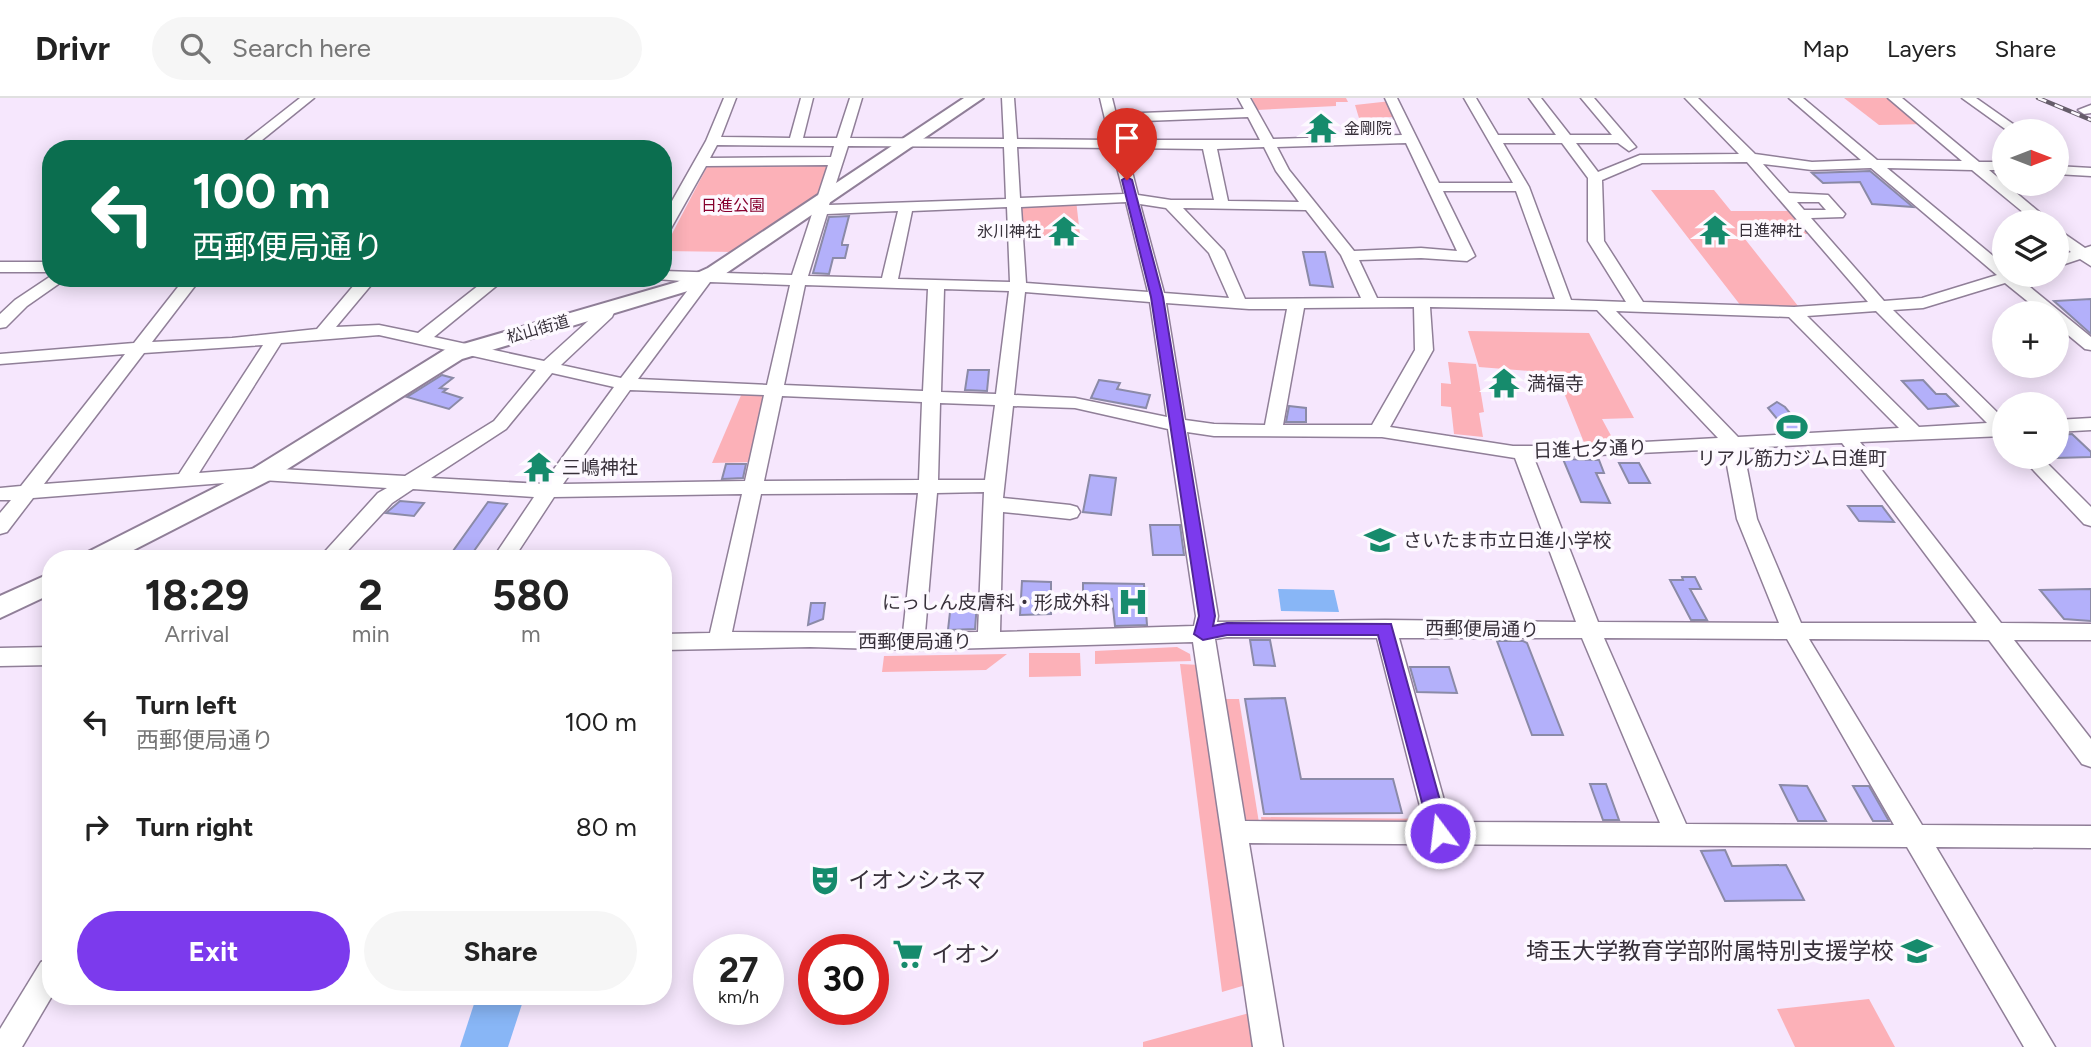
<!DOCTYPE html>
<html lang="en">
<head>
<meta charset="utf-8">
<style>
	body { margin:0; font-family:Figtree,"Noto Sans JP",sans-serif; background:#f6f6f6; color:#222; height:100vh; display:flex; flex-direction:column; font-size:26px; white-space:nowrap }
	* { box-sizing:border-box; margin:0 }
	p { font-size:23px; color:#767676 }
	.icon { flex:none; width:38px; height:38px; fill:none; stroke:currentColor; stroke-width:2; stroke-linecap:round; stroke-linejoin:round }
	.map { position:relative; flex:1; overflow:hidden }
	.side { position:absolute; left:42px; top:452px; width:630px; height:455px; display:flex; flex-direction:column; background:#fff; border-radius:28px; box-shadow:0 4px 18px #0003 }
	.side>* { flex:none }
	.guide { position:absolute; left:42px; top:42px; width:630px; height:147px; border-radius:28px; box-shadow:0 4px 18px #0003; background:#0b6e4f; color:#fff; overflow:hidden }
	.needle { width:46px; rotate:90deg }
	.fabs { position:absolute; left:1992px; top:21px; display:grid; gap:14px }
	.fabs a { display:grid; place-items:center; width:77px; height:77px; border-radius:50%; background:#fff; box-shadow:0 4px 18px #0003; font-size:35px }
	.speed { position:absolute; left:693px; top:836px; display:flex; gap:14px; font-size:35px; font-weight:700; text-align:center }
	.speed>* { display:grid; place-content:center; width:91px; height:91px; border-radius:50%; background:#fff; box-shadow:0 4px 18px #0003; line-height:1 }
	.speed small { font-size:18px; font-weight:400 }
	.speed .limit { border:10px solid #d22; background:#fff; color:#111 }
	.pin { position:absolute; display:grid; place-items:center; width:60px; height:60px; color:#fff; margin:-72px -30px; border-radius:50% 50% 50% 0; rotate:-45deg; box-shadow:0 0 7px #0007 }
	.pin .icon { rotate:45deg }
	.me { position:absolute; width:77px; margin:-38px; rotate:345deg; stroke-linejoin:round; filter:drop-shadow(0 0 5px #0008) }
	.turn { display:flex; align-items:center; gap:24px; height:147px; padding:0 35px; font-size:32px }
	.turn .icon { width:91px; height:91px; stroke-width:2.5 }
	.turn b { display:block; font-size:49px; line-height:60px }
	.eta { display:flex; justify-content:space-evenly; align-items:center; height:119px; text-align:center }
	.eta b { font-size:42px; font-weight:700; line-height:49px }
	.primary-button { display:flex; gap:14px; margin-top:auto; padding:14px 35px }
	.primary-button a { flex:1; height:80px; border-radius:42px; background:#7c3aed; color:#fff; font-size:28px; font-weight:700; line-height:80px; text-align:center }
	.primary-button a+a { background:#f6f6f6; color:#222 }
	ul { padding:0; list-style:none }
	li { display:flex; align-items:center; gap:21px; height:105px; padding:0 35px }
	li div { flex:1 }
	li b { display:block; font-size:26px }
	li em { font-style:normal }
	header { display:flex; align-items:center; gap:42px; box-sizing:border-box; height:98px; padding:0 35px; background:#fff; border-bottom:2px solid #e0e0e0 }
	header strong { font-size:33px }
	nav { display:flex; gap:38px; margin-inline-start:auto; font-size:24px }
	.search { width:490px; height:63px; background:#f6f6f6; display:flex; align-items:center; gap:18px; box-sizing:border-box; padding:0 24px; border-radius:38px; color:#767676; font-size:26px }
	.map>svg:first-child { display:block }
	.green { fill:#fcb1b8 }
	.water { fill:#88b6f6 }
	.building { fill:#b3b0fa; stroke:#8b8aa7; stroke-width:2 }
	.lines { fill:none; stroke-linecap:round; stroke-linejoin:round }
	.minor-casing { stroke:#907f98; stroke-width:3 }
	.major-casing { stroke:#907f98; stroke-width:4 }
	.minor { fill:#fff; fill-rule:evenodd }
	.major { fill:#fff; fill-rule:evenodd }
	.rail-casing { stroke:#665d6a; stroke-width:4.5 }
	.rail { stroke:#fdf9ff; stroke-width:2.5; stroke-dasharray:9; stroke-linecap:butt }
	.route { fill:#7c3aed; stroke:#51269a; stroke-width:2 }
	.labels { text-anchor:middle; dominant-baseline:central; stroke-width:7; stroke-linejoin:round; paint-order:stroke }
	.far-poi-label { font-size:16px; fill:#37303a; stroke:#fdf9ff; text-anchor:start }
	.far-park-label { font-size:16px; fill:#87002e; stroke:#fdf9ff }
	.far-street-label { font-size:16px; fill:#37303a; stroke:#fdf9ff }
	.poi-label { font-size:19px; fill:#37303a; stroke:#fdf9ff; text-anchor:start }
	.street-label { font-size:19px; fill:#37303a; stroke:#fdf9ff }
	.near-poi-label { font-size:23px; fill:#37303a; stroke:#fdf9ff; text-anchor:start }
</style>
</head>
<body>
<header>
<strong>Drivr</strong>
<div class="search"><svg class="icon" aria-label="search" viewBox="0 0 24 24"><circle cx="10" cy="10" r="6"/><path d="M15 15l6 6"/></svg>Search here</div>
<nav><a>Map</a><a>Layers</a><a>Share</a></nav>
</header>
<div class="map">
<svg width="2091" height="949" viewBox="0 0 2091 949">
	<rect width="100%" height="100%" fill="#f6e7fd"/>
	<!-- green -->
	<g class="green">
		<path d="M1252,0H1346L1348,4H1336V8L1257,12Z"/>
		<path d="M1844,0H1893L1926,26L1879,27Z"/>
		<path d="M1391,3L1398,19L1359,20L1355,7Z"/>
		<path d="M825,65L828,67L818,100L736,154L663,153L708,67Z"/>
		<path d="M1651,92H1714L1731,113H1792L1813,136H1741L1798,208H1741Z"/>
		<path d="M1076,102L1080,137L1017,139L1015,104Z"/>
		<path d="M1468,233L1589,235L1634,320L1602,321L1615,345L1585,347L1556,275L1479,269Z"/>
		<path d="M1448,264L1476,266L1484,314L1479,315L1483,339L1454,336L1451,309L1441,308V285L1451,286Z"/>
		<path d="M742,295H771L755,364L712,365Z"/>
		<path d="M1177,549L1190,556L1191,563L1095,566V553Z"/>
		<path d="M1029,555H1080L1081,578L1029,579Z"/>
		<path d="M1007,556L986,572L882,574L884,558Z"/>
		<path d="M1180,566L1201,567L1249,886L1222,894Z"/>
		<path d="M1216,601H1239L1260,731L1237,732Z"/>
		<path d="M1261,719L1431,721L1434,732H1263Z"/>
		<path d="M1869,901L1895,949H1795L1777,911Z"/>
		<path d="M1253,914L1259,949H1143V944Z"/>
	</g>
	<!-- water -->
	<g class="water">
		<path d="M1278,491L1334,492L1339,514L1281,513Z"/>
		<path d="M523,903L508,949H460L474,906Z"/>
	</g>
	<!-- building -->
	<g class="building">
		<path d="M1870,73L1913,109L1872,106L1860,84L1823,85L1812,75Z"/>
		<path d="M849,118L842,145V147H848L845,160H833L829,176L813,175L829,119Z"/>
		<path d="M1303,154H1325L1333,189L1310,187Z"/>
		<path d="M2091,201V236L2054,203Z"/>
		<path d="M968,272H989L987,293L965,292Z"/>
		<path d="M442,277L453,280L440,290L447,291L443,294L462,300L449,311L407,299Z"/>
		<path d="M1099,282L1120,285L1117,291L1150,297L1146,310L1091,300Z"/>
		<path d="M1923,282L1936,296H1946L1958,308L1928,311L1902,283Z"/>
		<path d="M1777,304L1785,309L1804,332L1788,334L1768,310Z"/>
		<path d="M1289,308L1306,310V324H1286Z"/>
		<path d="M2072,336L2091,354V359L2056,360V337Z"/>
		<path d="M1563,361L1599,362L1604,375H1596L1610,405L1581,404Z"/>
		<path d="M1619,365H1639L1650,385H1629Z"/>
		<path d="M726,366H746L743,380L722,381Z"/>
		<path d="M1090,377L1116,380L1111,417L1083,414Z"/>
		<path d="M400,403L424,405L414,418L386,415Z"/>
		<path d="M488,404L507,406L469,460H448Z"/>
		<path d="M1848,408H1882L1894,424L1859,423Z"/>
		<path d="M1150,427H1180L1184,457H1153Z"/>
		<path d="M1682,479H1695L1701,491H1690L1707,522H1691L1670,482H1683Z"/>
		<path d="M1022,483L1051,484V516L1020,517Z"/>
		<path d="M1083,485L1144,486L1147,527L1115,528L1112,501L1083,500Z"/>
		<path d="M2091,491V523L2064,521L2040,492Z"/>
		<path d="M811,505H825L823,521L808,527Z"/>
		<path d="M951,505H977L975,531L948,532Z"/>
		<path d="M1250,542H1270L1275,568L1254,567Z"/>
		<path d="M1497,543H1523L1527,545L1563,637H1532Z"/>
		<path d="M1410,569H1449L1457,595L1417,594Z"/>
		<path d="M1285,600L1301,681H1393L1402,715L1264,716L1245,601Z"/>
		<path d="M1590,686H1606L1619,722H1603Z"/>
		<path d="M1780,687L1807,688L1826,723H1798Z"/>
		<path d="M1853,688H1869L1889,723H1873Z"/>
		<path d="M1725,752L1732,768L1786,767L1804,802L1725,803L1701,753Z"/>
	</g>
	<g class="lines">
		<!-- minor casing -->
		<g class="minor-casing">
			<g id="minor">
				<path d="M300,0H314L251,51H235Z"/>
				<path d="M724,0H736L721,39L790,40L801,0H813L803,40H837L850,0H862L850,40L1004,41L1002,0H1014L1017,41L1110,42L1100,0H1112L1116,16L1244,11L1238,0H1250L1273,41L1402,37L1385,0H1397L1439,85H1513L1464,0H1476L1498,37H1556L1529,0H1541L1570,37H1612L1581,0H1594L1636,49L1629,53L1618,45H1576L1598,74L1640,57L1739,56L1685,0H1698L1755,56L1812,64L1861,62L1789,0H1803L1877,62L1962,63L1888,0H1902L1979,64H2004V72H1989L2051,124H2035L1972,72L1887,70L2004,167V177H2021L2019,180L2091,239V252L2085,251L2056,227V215H2042L2005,185L1923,210L1893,212L2004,321V338L1860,344L2001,525L2091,526V542H2014L2091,641V669L2082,666L1989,542L1809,541L1922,727L2091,728V750L1936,749L2055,949H2024L1907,749L1249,745L1283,949H1253L1193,544L913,552L810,549L663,552V536L710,535L742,396L554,399L514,460H493L534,399L413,391L392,405L341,460H319L378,395L387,390L262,382L33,400L7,434L0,436V415L11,402H0V390L21,388L125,256L0,266V256L134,245L185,180H201L152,244L232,240L317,231L360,180H377L336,229L379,227L418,235L488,180H506L434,239L544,263L598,214L602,207L608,205L616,210L612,219L561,267L621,280L694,184L657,181L663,180V173L792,177L828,67L706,68L670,132L663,136V119L706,43ZM1248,19L1260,42H1123L1118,24ZM1406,45L1457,153L1421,150L1354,153L1289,72L1277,49ZM1503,45H1562L1588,80V143L1626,204L1571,202L1529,89ZM717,47L834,48L831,59L710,60ZM848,48L1004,49L1006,101L829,107ZM1017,49L1112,50L1124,96L1020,100ZM1264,49L1276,73L1299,104L1228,103L1217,51ZM1126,50L1203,51L1214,102H1171L1138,97ZM1747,64L1868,204L1794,209L1643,204L1604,143L1602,82L1642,65ZM1763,66L1812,72L1871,70L1997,177L1922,200L1884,203L1811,120L1843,119L1845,116L1828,97L1789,95ZM1443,93H1516L1555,201L1377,200L1359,162L1421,160L1467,163L1475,158ZM1126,104L1148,194L1026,185L1021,109ZM1797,104H1819L1826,112H1804ZM1140,106L1166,110L1209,155L1229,200L1164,195ZM1007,109L1010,184L898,181L912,113ZM1183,110L1306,112L1341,157L1361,200L1245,201L1224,153ZM898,113L882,180L808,178L827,116ZM710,184L790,187L767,287L638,281ZM805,187L928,191L923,293L784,287ZM944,191L1009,193L996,296L941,294ZM1025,194L1150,204L1167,319L1075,300L1014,297ZM1166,205L1249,211H1287L1265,327L1214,326L1185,322ZM1414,209L1415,252L1372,327H1283L1304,210ZM1430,209L1597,212L1718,340L1570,348H1513L1390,329L1433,252ZM1616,213L1789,219L1899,330L1738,339ZM1876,213L1987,325L1919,329L1807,218ZM379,237L536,272L494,323L405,378L262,370L199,375L281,245ZM263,247L179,376L44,386L144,255ZM552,275L614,289L543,386L431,380L506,331ZM630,292L764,297L745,383L563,386ZM782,298L922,304L919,382L764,383ZM940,305L995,307L985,382H938ZM1013,308L1075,310L1168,331L1196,518L1194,528L1000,534L1003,414L1070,421L1077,419L1080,414L1077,409L1070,407L1003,400ZM1187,334L1214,338L1382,339L1515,360L1576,524L1385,522L1217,524L1218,518ZM1842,345L1977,525H1801L1757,421L1743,350ZM1724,351L1737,421L1779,525L1598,524L1534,360ZM984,394L978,534L925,535L937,395ZM918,395L903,535L732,534L761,396ZM1227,539L1377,540L1424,724L1245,723L1215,541ZM1399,540H1582L1660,725L1450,724ZM1604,540L1787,541L1894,727L1686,726Z"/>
				<path d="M1962,0H1976L2023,33H2008Z"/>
				<path d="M2091,7V15L2084,16L2078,12Z"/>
				<path d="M2056,68L2091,70V78L2056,76Z"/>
				<path d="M2056,130L2085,150L2091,148V168L2080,161L2056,169V159L2071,154L2056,142Z"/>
				<rect x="0" y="164" width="51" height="10"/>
				<path d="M51,178L67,180L27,208L6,229L0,230V216L15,202Z"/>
				<path d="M2091,320V332L2056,334V322Z"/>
				<path d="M2021,359H2041L2091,409V428L2084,426Z"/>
				<path d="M51,549V567L0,568V550Z"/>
				<path d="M51,860L52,898L22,949H0V931L41,864Z"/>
			</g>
		</g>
		<!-- major casing -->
		<g class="major-casing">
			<g id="major">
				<path d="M964,0H983L722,178L691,192L462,261L270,382L118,460H84L88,454L254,370L446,251L677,184L708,170Z"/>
				<path d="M51,475V496L0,520V498Z"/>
			</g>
		</g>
		<!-- minor -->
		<use href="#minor" class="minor"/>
		<!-- major -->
		<use href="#major" class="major"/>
		<!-- rail casing -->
		<g class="rail-casing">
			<path id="rail" d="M2038,0L2091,22"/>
		</g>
		<!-- rail -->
		<use href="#rail" class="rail"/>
	</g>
	<!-- route -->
	<path class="route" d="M1127,79L1132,82L1163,199L1215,518L1213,528L1227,525L1391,526L1449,735L1446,741L1440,744L1433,741L1430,735L1378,537H1227L1203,542L1194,536L1199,518L1151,199L1122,82Z"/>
	<!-- icons -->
	<defs>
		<g id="temple-bare" transform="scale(2.415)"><path d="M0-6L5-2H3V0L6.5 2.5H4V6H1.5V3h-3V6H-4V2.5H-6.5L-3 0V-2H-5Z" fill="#168b6c" stroke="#fdf9ff" stroke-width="2.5" paint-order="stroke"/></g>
		<g id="stadium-bare" transform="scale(2.415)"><path d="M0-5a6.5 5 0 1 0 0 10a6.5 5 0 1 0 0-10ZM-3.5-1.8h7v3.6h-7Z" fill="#168b6c" stroke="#fdf9ff" stroke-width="2.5" paint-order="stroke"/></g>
		<g id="school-bare" transform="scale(2.415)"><path d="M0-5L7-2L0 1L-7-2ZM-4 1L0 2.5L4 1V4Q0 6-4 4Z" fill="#168b6c" stroke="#fdf9ff" stroke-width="2.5" paint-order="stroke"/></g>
		<g id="hospital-bare" transform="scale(2.415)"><path d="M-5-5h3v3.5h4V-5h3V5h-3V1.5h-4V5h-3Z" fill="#168b6c" stroke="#fdf9ff" stroke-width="2.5" paint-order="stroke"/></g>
		<g id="theatre-bare" transform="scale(2.415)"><path d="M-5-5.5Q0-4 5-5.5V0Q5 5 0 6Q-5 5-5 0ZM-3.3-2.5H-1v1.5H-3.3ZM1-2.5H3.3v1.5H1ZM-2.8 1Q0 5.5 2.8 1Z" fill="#168b6c" stroke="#fdf9ff" stroke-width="2.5" paint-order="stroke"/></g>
		<g id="supermarket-bare" transform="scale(2.415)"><path d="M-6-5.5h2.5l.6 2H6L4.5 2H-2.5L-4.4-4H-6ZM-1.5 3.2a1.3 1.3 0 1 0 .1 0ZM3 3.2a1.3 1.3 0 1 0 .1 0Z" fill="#168b6c" stroke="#fdf9ff" stroke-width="2.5" paint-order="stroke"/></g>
	</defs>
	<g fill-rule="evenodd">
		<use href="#temple-bare" x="1321" y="30"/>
		<use href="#temple-bare" x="1715" y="132"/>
		<use href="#temple-bare" x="1064" y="133"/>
		<use href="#temple-bare" x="1504" y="285"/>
		<use href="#stadium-bare" x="1792" y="329"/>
		<use href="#temple-bare" x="539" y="369"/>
		<use href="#school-bare" x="1380" y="442"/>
		<use href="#hospital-bare" x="1133" y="504"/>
		<use href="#theatre-bare" x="825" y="782"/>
		<use href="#school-bare" x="1917" y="853"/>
		<use href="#supermarket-bare" x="908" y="856"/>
	</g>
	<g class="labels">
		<!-- far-poi labels -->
		<g class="far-poi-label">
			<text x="1344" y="30">金剛院</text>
			<text x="1738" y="132">日進神社</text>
			<text x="1041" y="133" text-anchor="end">氷川神社</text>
		</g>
		<!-- far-park labels -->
		<g class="far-park-label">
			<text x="733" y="107">日進公園</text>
		</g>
		<!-- far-street labels -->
		<g class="far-street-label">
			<text transform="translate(538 231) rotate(-16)">松山街道</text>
		</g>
		<!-- poi labels -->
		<g class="poi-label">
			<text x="1527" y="285">満福寺</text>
			<text x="1792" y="360" text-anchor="middle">リアル筋力ジム日進町</text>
			<text x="562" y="369">三嶋神社</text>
			<text x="1403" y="442">さいたま市立日進小学校</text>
			<text x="1110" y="504" text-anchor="end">にっしん皮膚科・形成外科</text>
		</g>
		<!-- street labels -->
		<g class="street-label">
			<text transform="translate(1590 351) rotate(-2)">日進七夕通り</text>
			<text transform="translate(1482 531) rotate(1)">西郵便局通り</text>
			<text x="915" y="543">西郵便局通り</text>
		</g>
		<!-- near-poi labels -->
		<g class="near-poi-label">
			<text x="848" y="782">イオンシネマ</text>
			<text x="1894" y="853" text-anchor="end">埼玉大学教育学部附属特別支援学校</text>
			<text x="931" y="856">イオン</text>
		</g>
	</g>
</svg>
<div class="fabs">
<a><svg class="needle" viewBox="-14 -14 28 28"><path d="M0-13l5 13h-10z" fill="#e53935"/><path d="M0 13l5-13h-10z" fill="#767676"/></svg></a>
<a><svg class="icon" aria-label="layers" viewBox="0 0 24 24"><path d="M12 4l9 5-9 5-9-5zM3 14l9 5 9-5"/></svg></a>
<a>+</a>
<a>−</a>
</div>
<div class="speed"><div>27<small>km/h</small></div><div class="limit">30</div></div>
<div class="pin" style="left:1127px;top:82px;background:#d93025"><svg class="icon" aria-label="arrive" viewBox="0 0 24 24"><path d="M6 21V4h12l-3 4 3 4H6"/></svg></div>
<svg class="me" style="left:1440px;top:735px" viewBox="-20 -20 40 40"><circle r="17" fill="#7c3aed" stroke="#fff" stroke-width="3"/><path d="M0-11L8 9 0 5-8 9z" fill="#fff"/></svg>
<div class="guide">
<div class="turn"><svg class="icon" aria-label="left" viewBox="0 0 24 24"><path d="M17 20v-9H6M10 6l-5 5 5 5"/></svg><div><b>100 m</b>西郵便局通り</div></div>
</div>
<section class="side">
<div class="eta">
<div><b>18:29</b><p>Arrival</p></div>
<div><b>2</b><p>min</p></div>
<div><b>580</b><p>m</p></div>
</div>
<ul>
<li><svg class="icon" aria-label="left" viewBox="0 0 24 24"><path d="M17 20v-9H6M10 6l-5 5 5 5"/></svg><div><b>Turn left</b><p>西郵便局通り</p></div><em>100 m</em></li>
<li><svg class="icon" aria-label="right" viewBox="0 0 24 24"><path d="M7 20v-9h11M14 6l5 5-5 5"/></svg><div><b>Turn right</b></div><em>80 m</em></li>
</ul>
<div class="primary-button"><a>Exit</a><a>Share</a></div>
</section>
</div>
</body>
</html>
